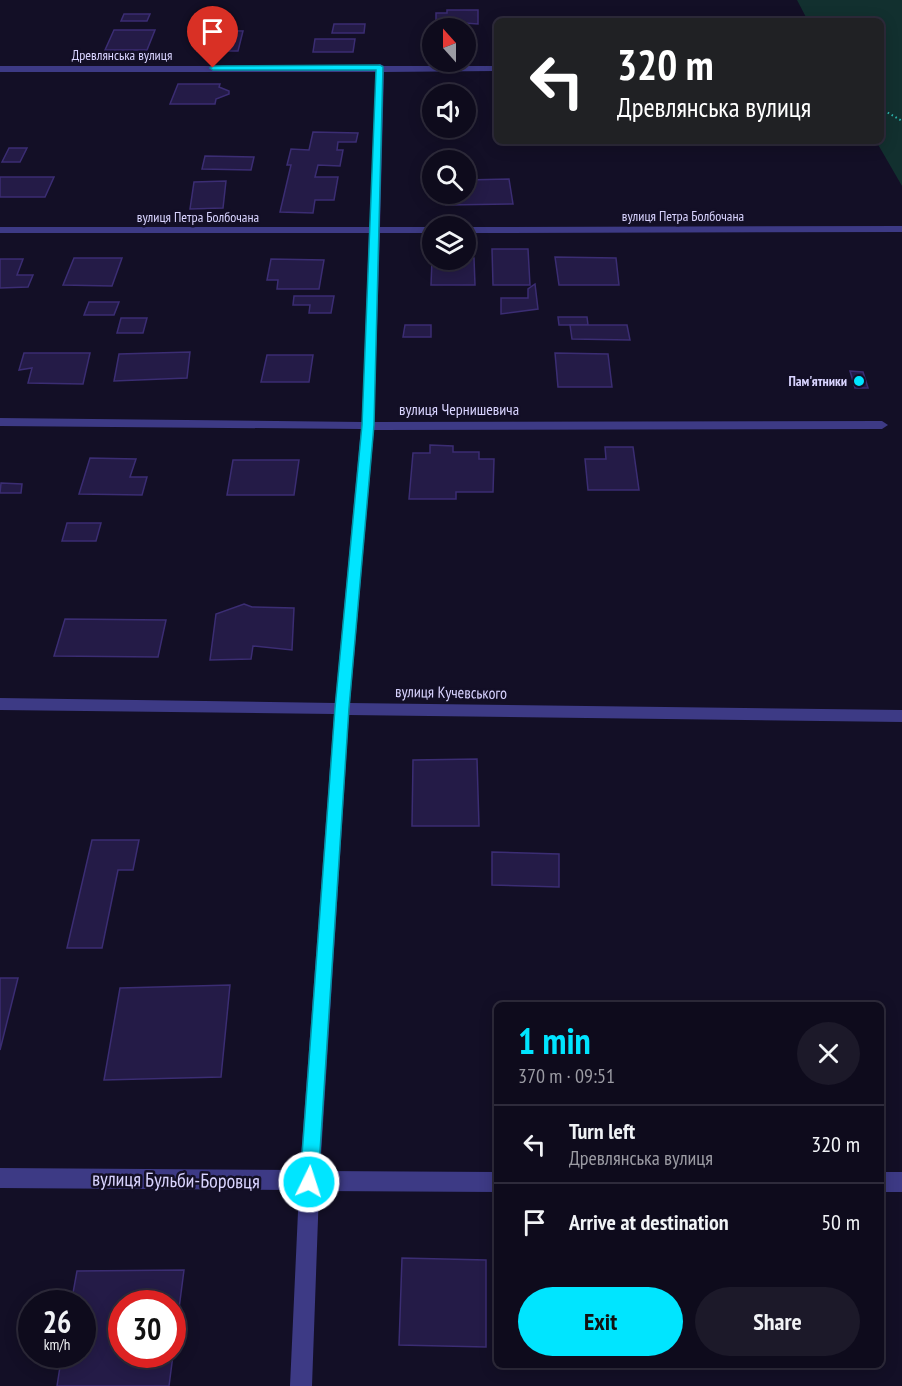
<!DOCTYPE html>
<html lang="en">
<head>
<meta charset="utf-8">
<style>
	body { margin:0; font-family:"PT Sans Narrow",sans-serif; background:#1c1929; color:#f1f3f6; height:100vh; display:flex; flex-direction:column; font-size:22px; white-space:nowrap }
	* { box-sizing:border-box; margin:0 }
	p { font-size:20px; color:#9b9ba3 }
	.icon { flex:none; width:33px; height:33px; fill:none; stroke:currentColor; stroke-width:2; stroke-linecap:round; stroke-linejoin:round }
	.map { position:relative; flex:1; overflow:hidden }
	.drawer { position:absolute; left:494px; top:1002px; width:390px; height:366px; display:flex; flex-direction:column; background:#0e0b1c; border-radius:9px; box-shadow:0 3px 15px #0003,0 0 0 2px #2e2b3b }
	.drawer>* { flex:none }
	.hud { position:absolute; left:494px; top:18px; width:390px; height:126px; border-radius:9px; box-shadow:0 3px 15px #0003,0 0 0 2px #2e2b3b; background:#202124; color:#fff; overflow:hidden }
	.needle { width:39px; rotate:339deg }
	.fabs { position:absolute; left:422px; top:18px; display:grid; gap:12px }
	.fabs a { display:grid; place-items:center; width:54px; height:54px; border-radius:50%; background:#0e0b1c; box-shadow:0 3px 15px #0003,0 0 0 2px #2e2b3b; font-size:30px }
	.speed { position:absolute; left:18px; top:1290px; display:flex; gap:12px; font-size:30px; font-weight:700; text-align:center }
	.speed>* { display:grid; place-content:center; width:78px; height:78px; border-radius:50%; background:#0e0b1c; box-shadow:0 3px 15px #0003,0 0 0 2px #2e2b3b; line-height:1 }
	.speed small { font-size:15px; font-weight:400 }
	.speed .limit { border:9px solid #d22; background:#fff; color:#111 }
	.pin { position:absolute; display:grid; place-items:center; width:51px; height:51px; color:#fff; margin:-62px -26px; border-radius:50% 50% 50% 0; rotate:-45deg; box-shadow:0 0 6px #0007 }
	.pin .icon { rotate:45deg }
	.me { position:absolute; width:66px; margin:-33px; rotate:4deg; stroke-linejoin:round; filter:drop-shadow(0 0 4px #0008) }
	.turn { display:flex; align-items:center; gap:21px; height:126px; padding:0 24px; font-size:27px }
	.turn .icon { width:78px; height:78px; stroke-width:2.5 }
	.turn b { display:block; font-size:42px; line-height:51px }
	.round { display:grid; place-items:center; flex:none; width:63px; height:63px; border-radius:32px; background:#1c1929 }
	.overview { display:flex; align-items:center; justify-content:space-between; height:102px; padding:0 24px }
	h1 { font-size:36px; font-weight:700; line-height:45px; color:#00e5ff }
	.action { display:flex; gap:12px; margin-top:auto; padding:12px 24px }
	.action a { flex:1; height:69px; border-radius:36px; background:#00e5ff; color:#111; font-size:24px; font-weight:700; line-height:69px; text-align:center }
	.action a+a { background:#1c1929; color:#f1f3f6 }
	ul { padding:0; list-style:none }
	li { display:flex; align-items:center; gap:18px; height:78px; padding:0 24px; border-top:2px solid #2e2b3b }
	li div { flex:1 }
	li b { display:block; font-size:22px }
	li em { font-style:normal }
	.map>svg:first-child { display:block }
	.green { fill:#12302f }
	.building { fill:#241b47; stroke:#3b2d73; stroke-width:1.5; fill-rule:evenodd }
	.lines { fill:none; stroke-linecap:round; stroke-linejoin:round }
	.path { stroke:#2fb8b0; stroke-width:2; stroke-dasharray:1.5 3; stroke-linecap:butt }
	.street { fill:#3d3a85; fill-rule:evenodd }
	.route { fill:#00e5ff; stroke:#0095a6; stroke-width:1.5 }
	.poi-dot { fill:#00e5ff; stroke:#130f26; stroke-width:2 }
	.labels { text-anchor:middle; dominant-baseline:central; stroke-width:5; stroke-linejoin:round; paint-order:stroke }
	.far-street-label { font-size:14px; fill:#d9d4ff; stroke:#130f26 }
	.far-poi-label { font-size:14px; font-weight:bold; fill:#d9d4ff; stroke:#130f26; text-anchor:end }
	.street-label { font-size:16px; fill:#d9d4ff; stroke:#130f26 }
	.near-street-label { font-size:20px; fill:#d9d4ff; stroke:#130f26 }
</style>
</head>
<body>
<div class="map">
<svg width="902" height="1386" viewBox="0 0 902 1386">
	<rect width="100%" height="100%" fill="#130f26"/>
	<!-- green -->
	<path class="green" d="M797,0H902V186L876,141H880V21H808Z"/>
	<!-- building -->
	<g class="building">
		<path d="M447,10H478V24L436,21V13H447Z"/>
		<path d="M124,14H150L147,21H121Z"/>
		<path d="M334,24H365L364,33H332Z"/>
		<path d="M114,30H155L147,50H105Z"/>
		<path d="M203,30L243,31L238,51H197Z"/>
		<path d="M315,39H355L353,52H313Z"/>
		<path d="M178,84H220L219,87L229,91V94L216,99L215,104H170Z"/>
		<path d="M313,132L358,133L356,142H338L337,150H343L340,166L318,165L315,177H338L334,200H315L313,213L280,212L291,165H287L291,149L309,150Z"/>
		<path d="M9,148H27L20,162H2Z"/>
		<path d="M205,156L254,157L251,170L202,169Z"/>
		<path d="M0,177H54L45,197H0Z"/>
		<path d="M509,179L513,204L446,205L445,194H465V180Z"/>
		<path d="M226,181L223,208L190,209L194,182Z"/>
		<path d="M492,249H528L530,285H493Z"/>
		<path d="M555,257L616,258L619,285H559Z"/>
		<path d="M74,258H122L112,286L63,285Z"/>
		<path d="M474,258L475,285H431L432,260Z"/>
		<path d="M0,259H23L17,275H33L28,287L0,288Z"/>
		<path d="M271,259L324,260L319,289H277L278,280H267Z"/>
		<path d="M535,284L538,309L501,314V298H528V289Z"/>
		<path d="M294,296H334L331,313H309L310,305H293Z"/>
		<path d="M89,302H119L114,315H84Z"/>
		<path d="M558,317H587L588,325H559Z"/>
		<path d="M121,318H147L143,333H117Z"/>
		<path d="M405,325H431V337H403Z"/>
		<path d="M570,325H627L630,340L572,339Z"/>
		<path d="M190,352L187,378L114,381L119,354Z"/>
		<path d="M24,353H90L83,384L28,383L32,368L19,370Z"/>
		<path d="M555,353L608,354L612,387H558Z"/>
		<path d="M267,355H313L309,382H261Z"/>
		<path d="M850,371L863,372L868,388H855Z"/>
		<path d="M430,445L453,446V452H479V459H494L493,492H456V499H409L413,453H430Z"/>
		<path d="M605,447H633L639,490H588L585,459H606Z"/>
		<path d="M90,458L136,459L130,477H147L142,495L79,494Z"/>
		<path d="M233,460H299L294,495H227Z"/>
		<path d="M1,483L22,484L21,493H0Z"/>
		<path d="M67,523H101L96,541H62Z"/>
		<path d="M244,604L252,607L294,608L292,650L253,646L251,659L210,660L216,614Z"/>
		<path d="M65,619L166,620L158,657L54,656Z"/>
		<path d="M477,759L479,826H412L413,760Z"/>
		<path d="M92,840H139L133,870H118L102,948H67Z"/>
		<path d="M492,852L559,854V887L492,885Z"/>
		<path d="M0,978H18L0,1050Z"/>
		<path d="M230,985L221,1077L104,1080L120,988Z"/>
		<path d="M402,1258L486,1260V1347L399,1345Z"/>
		<path d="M184,1270L169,1386H57L62,1354H82V1304H71L77,1271ZM122,1304H172V1354H122Z"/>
	</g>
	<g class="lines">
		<!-- path -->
		<path class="path" d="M880,108L902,121"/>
		<!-- street -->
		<g class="street">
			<path d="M380,64L384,66H496V71L384,72L380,227H432V233H380L374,422L882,421L888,425L882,429L374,430L350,703L902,710V722L349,715L320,1171L496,1172V1192L319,1191L312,1386H290L299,1190L0,1188V1168L300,1170L334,714L0,710V698L335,703L361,429L0,426V418L362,422L369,233H0V227H370L376,72H0V66H376Z"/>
			<path d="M902,226V232L465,233V227Z"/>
			<rect x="880" y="1172" width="22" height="20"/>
		</g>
	</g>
	<!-- route -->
	<path class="route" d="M380,65L383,67L374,425L349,708L318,1182L315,1188L309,1191L302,1188L300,1182L335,708L362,425L376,70H213L210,68L213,66Z"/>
	<!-- markers -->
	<circle class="poi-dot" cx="859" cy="381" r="6"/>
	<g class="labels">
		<!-- far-street labels -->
		<g class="far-street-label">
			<text x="122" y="55">Древлянська вулиця</text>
			<text x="683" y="216">вулиця Петра Болбочана</text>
			<text x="198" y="217">вулиця Петра Болбочана</text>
		</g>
		<!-- far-poi labels -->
		<g class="far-poi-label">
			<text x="847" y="381">Пам'ятники</text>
		</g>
		<!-- street labels -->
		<g class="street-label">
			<text x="459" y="409">вулиця Чернишевича</text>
			<text transform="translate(451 692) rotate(1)">вулиця Кучевського</text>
		</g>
		<!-- near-street labels -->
		<g class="near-street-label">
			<text transform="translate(176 1180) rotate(1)">вулиця Бульби-Боровця</text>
		</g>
	</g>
</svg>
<div class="fabs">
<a><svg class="needle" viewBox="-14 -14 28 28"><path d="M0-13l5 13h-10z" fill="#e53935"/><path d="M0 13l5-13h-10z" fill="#9b9ba3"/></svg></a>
<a><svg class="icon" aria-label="sound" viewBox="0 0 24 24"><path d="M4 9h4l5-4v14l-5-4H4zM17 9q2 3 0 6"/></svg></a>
<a><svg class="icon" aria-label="search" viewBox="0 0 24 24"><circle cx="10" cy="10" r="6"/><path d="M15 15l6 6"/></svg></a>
<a><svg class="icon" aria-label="layers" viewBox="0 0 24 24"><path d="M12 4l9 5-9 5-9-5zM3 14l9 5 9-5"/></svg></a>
</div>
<div class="speed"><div>26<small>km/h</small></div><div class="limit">30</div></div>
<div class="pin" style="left:213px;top:68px;background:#d93025"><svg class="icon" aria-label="arrive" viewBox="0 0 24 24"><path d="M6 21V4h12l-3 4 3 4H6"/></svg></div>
<svg class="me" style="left:309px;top:1182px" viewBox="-20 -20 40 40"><circle r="17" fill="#00e5ff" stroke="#fff" stroke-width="3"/><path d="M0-11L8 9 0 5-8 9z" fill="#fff"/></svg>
<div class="hud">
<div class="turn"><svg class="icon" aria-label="left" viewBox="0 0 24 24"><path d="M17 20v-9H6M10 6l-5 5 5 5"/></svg><div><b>320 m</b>Древлянська вулиця</div></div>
</div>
<section class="drawer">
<div class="overview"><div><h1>1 min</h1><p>370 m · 09:51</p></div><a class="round"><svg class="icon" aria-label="close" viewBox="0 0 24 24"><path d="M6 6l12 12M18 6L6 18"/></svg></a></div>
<ul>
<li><svg class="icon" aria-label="left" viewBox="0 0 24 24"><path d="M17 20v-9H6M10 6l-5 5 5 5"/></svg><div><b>Turn left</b><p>Древлянська вулиця</p></div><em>320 m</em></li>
<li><svg class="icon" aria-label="arrive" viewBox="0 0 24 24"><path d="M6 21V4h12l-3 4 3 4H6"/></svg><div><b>Arrive at destination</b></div><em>50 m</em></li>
</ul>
<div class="action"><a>Exit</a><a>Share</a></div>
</section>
</div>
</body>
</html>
